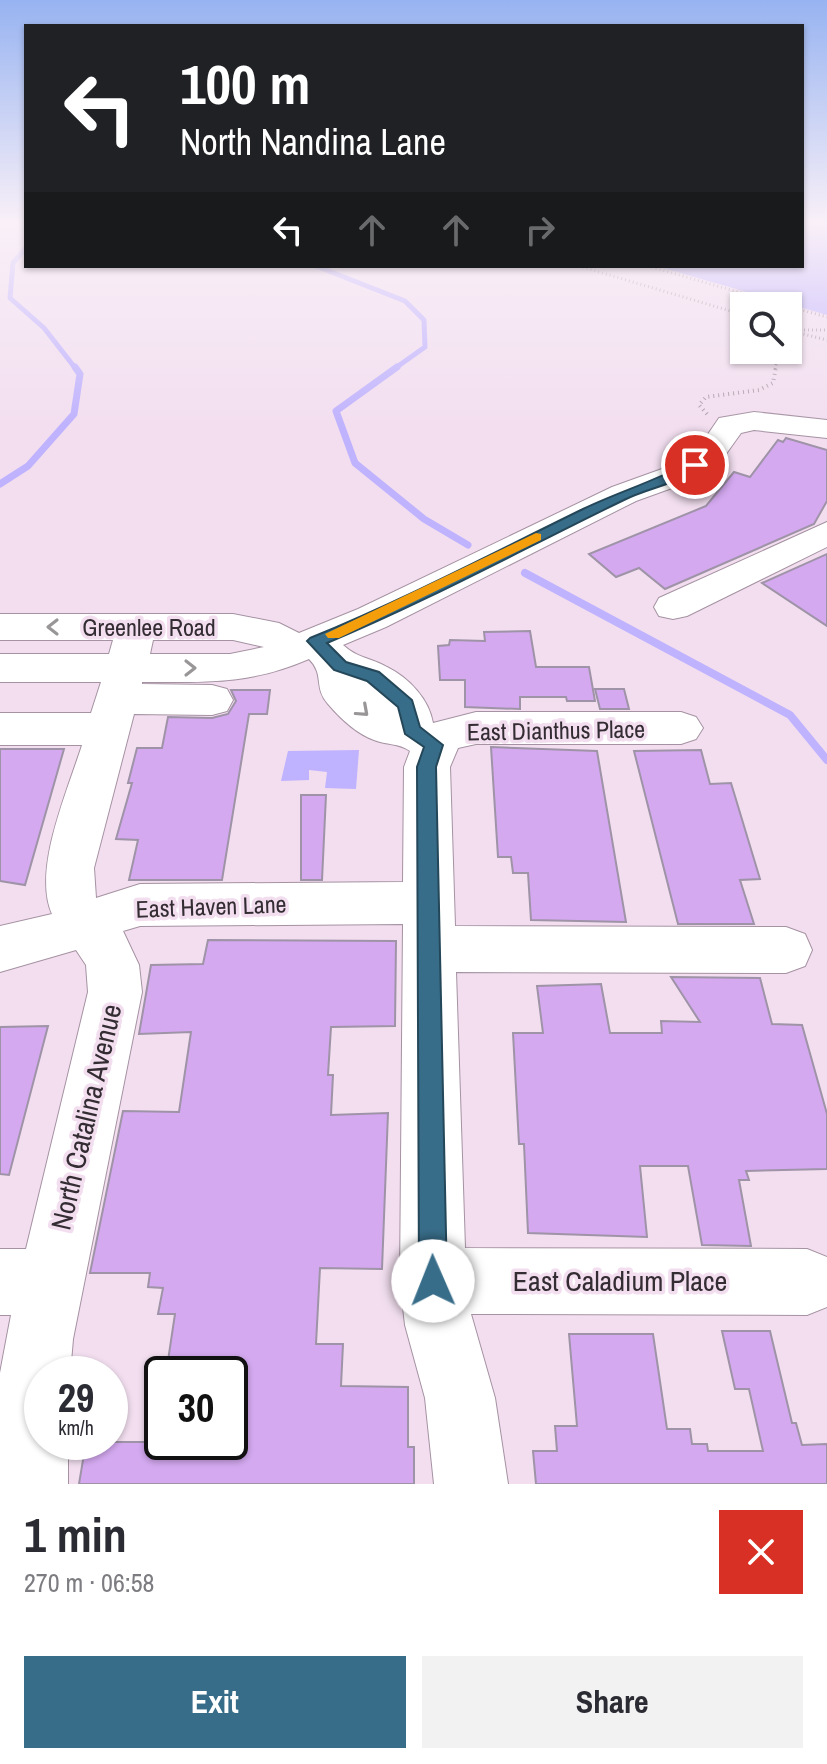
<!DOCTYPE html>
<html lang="en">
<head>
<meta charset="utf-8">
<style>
	body { margin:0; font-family:"Archivo Narrow",sans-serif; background:#f2f2f3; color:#2b2b33; height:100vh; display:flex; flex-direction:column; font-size:30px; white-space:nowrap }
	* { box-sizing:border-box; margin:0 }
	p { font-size:26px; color:#7c7c81 }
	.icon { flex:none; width:44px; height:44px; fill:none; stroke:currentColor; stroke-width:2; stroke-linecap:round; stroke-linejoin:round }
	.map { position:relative; height:1484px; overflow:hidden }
	.details { display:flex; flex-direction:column; background:#fff; flex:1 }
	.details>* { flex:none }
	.banner { position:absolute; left:24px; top:24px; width:780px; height:244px; border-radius:0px; box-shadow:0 2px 6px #0004; background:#202124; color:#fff; overflow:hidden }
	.controls { position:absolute; left:730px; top:292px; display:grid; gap:16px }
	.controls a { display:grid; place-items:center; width:72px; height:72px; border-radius:0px; background:#fff; box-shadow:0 2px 6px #0004; font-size:40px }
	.speed { position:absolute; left:24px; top:1356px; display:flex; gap:16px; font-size:40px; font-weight:700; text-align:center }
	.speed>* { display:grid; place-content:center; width:104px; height:104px; border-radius:50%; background:#fff; box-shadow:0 2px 6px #0004; line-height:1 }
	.speed small { font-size:20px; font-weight:400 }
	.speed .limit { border:4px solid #111; border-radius:12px; background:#fff; color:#111 }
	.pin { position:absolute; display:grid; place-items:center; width:68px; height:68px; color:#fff; margin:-34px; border:4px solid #fff; border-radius:50%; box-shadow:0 2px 8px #0007 }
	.me { position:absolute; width:88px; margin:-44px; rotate:359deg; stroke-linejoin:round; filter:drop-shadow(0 0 6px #0008) }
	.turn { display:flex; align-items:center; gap:28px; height:168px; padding:0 24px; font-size:36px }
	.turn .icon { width:104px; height:104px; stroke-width:2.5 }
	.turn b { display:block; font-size:56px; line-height:68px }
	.lanes { display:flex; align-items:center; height:76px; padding:0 24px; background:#0003; justify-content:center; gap:40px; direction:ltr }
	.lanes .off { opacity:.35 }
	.round { display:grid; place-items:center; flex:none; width:84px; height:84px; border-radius:0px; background:#f2f2f3 }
	.summary { display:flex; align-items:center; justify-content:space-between; height:136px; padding:0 24px }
	h1 { font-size:48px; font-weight:700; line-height:60px }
	.primary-button { display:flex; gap:16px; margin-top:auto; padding:16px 24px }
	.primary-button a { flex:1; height:92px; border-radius:0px; background:#386d89; color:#fff; font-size:32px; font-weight:700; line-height:92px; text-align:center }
	.primary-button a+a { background:#f2f2f3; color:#2b2b33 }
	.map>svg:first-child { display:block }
	.water { fill:#bfb2fe }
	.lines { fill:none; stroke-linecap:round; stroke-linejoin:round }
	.stream-far2 { stroke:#bfb2fe; stroke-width:5 }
	.stream-far1 { stroke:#bfb2fe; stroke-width:7 }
	.stream { stroke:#bfb2fe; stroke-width:8 }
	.building { fill:#d4a9f0; stroke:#9f93a7; stroke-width:2 }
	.minor-casing { stroke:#a592a2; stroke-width:2 }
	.path-far1 { stroke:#ab9ca9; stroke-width:3; stroke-dasharray:1 3; stroke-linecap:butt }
	.path { stroke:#ab9ca9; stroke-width:4; stroke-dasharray:1 4; stroke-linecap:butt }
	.minor { fill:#fff; fill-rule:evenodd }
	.oneway { stroke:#999698 }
	.route { fill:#386d89; stroke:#244759; stroke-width:2 }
	.slow { fill:#f59e0b }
	.labels { text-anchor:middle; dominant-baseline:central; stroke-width:7; stroke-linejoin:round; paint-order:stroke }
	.street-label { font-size:24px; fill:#332c32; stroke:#f2deef }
	.near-street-label { font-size:28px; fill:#332c32; stroke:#f2deef }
</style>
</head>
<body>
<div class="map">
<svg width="827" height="1484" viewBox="0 0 827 1484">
	<rect width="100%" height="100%" fill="#f2deef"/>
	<!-- water -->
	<g class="water">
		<path d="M802,220H827V315L656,266H802Z"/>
		<path d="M359,750L356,789L325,788L327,772L309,770V780L281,781L288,751Z"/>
	</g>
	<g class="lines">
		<!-- stream-far2 -->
		<g class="stream-far2">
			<path d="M26,248L13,263L10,298L44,328L76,369"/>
			<path d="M316,266L405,301L424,320L425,347L394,369"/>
		</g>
		<!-- stream-far1 -->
		<g class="stream-far1">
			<path d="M397,367L336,411L355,463L424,519L468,545"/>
			<path d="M0,484L28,466L74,414L80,374L75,367"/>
		</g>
		<!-- stream -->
		<path class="stream" d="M525,573L790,715L827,760"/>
	</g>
	<!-- building -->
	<g class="building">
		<path d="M786,438L827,450V501L814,524L665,589L639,568L616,577L589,554L706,506L734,472L750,477L778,440L783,442Z"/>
		<path d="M827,554V626L762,583Z"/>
		<path d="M530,631L536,667H589L595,701H567L566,697H520V709L465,707V680H440L438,646L449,645L450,640L485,641L484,632Z"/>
		<path d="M595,689H624L629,709H600Z"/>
		<path d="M231,690H270L267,714H249L222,880H129L138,840L116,839L132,783H128L137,748H162L168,717L212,718L228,714L236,701Z"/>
		<path d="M491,747L597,751L626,922L531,920L528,873H513L511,857H498Z"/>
		<path d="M0,749H64L25,885L0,881Z"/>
		<path d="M701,750L710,784L731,783L760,879L740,880L754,924H678L634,751Z"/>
		<path d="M301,795H326L322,880H301Z"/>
		<path d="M208,940L396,941L395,1026L331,1027L328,1075H333L331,1115L388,1113L382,1269L320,1268L316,1344H343L341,1386L408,1387V1447H414V1484H79L86,1442H230V1374H166L175,1314H158L163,1288L148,1287L150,1273H90L123,1111L179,1112L191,1032L139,1034L151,965L203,964Z"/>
		<path d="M671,977L760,978L772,1024L802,1025L827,1114V1169L746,1171L749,1180H739L751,1246L702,1245L688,1166H640L647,1237L528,1233L524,1144H519L513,1033H543L537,986L601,984L610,1033H662L661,1021L700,1022Z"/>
		<path d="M48,1026L9,1175L0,1174V1027Z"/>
		<path d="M722,1331H770L792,1423H796L802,1445L827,1444V1484H536L533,1451H557L555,1426H577L569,1334H653L667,1429H690L692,1444H707L708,1451H763L749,1389H735Z"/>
	</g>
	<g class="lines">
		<!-- minor casing -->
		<g class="minor-casing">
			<g id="minor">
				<path d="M754,412L827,420V438L754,430L741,433L726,454L697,479L636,501L386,627L343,645C357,658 371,658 387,667C409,678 429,699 433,723L476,712H681L696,717L703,728L696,739L681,744H476L458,748L450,767L455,926L786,927L805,934L812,950L805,966L786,973L456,972L465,1248L807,1249L827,1257V1307L807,1315L471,1314L495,1398L508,1484H434L425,1398L405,1325L400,1281L403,924L140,926L123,931L139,965L142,992L73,1339L70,1374H42V1442H68V1484H0V1373L11,1315H0V1249H26L88,992L86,965L76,950L0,972V926L52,914C32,870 68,790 82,745H0V713H91L101,682H0V654H109L113,640H0V614H233L279,623L299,633L358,609L612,487L673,465L704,440L719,418ZM153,640H233L264,647L230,654H150ZM309,659C325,675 313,687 328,704C340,718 357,734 374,740C386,745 399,743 410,751L404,767L403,882L140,884L96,898L94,868L134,714L212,715L227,711L233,700L227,689L212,685L142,684V682C206,682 249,685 309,659Z"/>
				<path d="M827,522V547L687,616L673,619L659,616L654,607L659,598Z"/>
			</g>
		</g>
		<!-- path-far1 -->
		<g class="path-far1">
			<path d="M579,266L744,315"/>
			<path d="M648,266L787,306"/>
			<path d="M788,306L827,317"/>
			<path d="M788,330L827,340"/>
			<path d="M796,330H827"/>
			<path d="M775,369L779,350"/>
		</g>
		<!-- path -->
		<path class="path" d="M707,414L699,405L706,397L759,390L773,383L776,367"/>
		<!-- minor -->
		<use href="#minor" class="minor"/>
	</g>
	<!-- one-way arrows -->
	<defs><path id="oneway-chevron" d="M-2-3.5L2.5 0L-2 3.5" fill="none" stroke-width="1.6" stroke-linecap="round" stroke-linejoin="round" transform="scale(2)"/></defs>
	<g class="oneway">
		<use href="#oneway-chevron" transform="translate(53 627) rotate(-180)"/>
		<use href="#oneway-chevron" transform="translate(190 668)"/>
		<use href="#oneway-chevron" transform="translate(363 711) rotate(42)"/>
	</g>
	<!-- sky -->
	<linearGradient id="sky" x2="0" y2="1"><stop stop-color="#97b3f1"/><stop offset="0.52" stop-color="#f9f0f8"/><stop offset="1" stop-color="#f9f0f8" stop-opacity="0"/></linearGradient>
	<rect width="827" height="427" fill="url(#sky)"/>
	<!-- route -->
	<path class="route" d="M690,462L702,465C681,484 649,487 624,500C525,548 428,601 327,643L346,662L379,672L412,700L420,727L443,745L436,767L447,1281L443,1291L433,1295L423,1291L419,1281L417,767L424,747L405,734L398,707L367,681L334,670L307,641L310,638C403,600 493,553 583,509C618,492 656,481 690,462Z"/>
	<!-- slow -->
	<path class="slow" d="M536,533L541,534V540L339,638H328L325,634Z"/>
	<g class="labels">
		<!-- street labels -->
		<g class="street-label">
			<text x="149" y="627">Greenlee Road</text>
			<text transform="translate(556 730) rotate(-1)">East Dianthus Place</text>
			<text transform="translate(211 906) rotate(-2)">East Haven Lane</text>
		</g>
		<!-- near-street labels -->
		<g class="near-street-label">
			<text transform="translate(86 1117) rotate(-77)">North Catalina Avenue</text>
			<text x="620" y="1281">East Caladium Place</text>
		</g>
	</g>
</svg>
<div class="controls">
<a><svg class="icon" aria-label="search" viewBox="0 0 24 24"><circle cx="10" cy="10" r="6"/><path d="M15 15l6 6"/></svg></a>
</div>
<div class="speed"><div>29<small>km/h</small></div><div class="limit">30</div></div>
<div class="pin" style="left:695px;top:465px;background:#d93025"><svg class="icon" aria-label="arrive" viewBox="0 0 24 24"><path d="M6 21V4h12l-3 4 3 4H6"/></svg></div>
<svg class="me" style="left:433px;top:1281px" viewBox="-20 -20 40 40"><circle r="19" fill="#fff"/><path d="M0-13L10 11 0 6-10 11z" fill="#386d89"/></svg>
<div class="banner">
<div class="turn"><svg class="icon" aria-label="left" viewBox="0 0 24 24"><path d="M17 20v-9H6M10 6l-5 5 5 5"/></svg><div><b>100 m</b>North Nandina Lane</div></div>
<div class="lanes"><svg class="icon" aria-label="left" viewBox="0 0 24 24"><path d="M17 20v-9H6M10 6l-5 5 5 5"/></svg><svg class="icon off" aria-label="ahead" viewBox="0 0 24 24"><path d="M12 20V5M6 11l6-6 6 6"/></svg><svg class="icon off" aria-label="ahead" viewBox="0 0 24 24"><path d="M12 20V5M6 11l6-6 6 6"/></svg><svg class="icon off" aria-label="right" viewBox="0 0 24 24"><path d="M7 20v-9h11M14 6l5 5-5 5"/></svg></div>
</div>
</div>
<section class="details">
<div class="summary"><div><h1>1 min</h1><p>270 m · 06:58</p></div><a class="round" style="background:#d93025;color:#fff"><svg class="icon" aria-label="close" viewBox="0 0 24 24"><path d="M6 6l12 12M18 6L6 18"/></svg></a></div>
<div class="primary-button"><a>Exit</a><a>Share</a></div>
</section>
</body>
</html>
